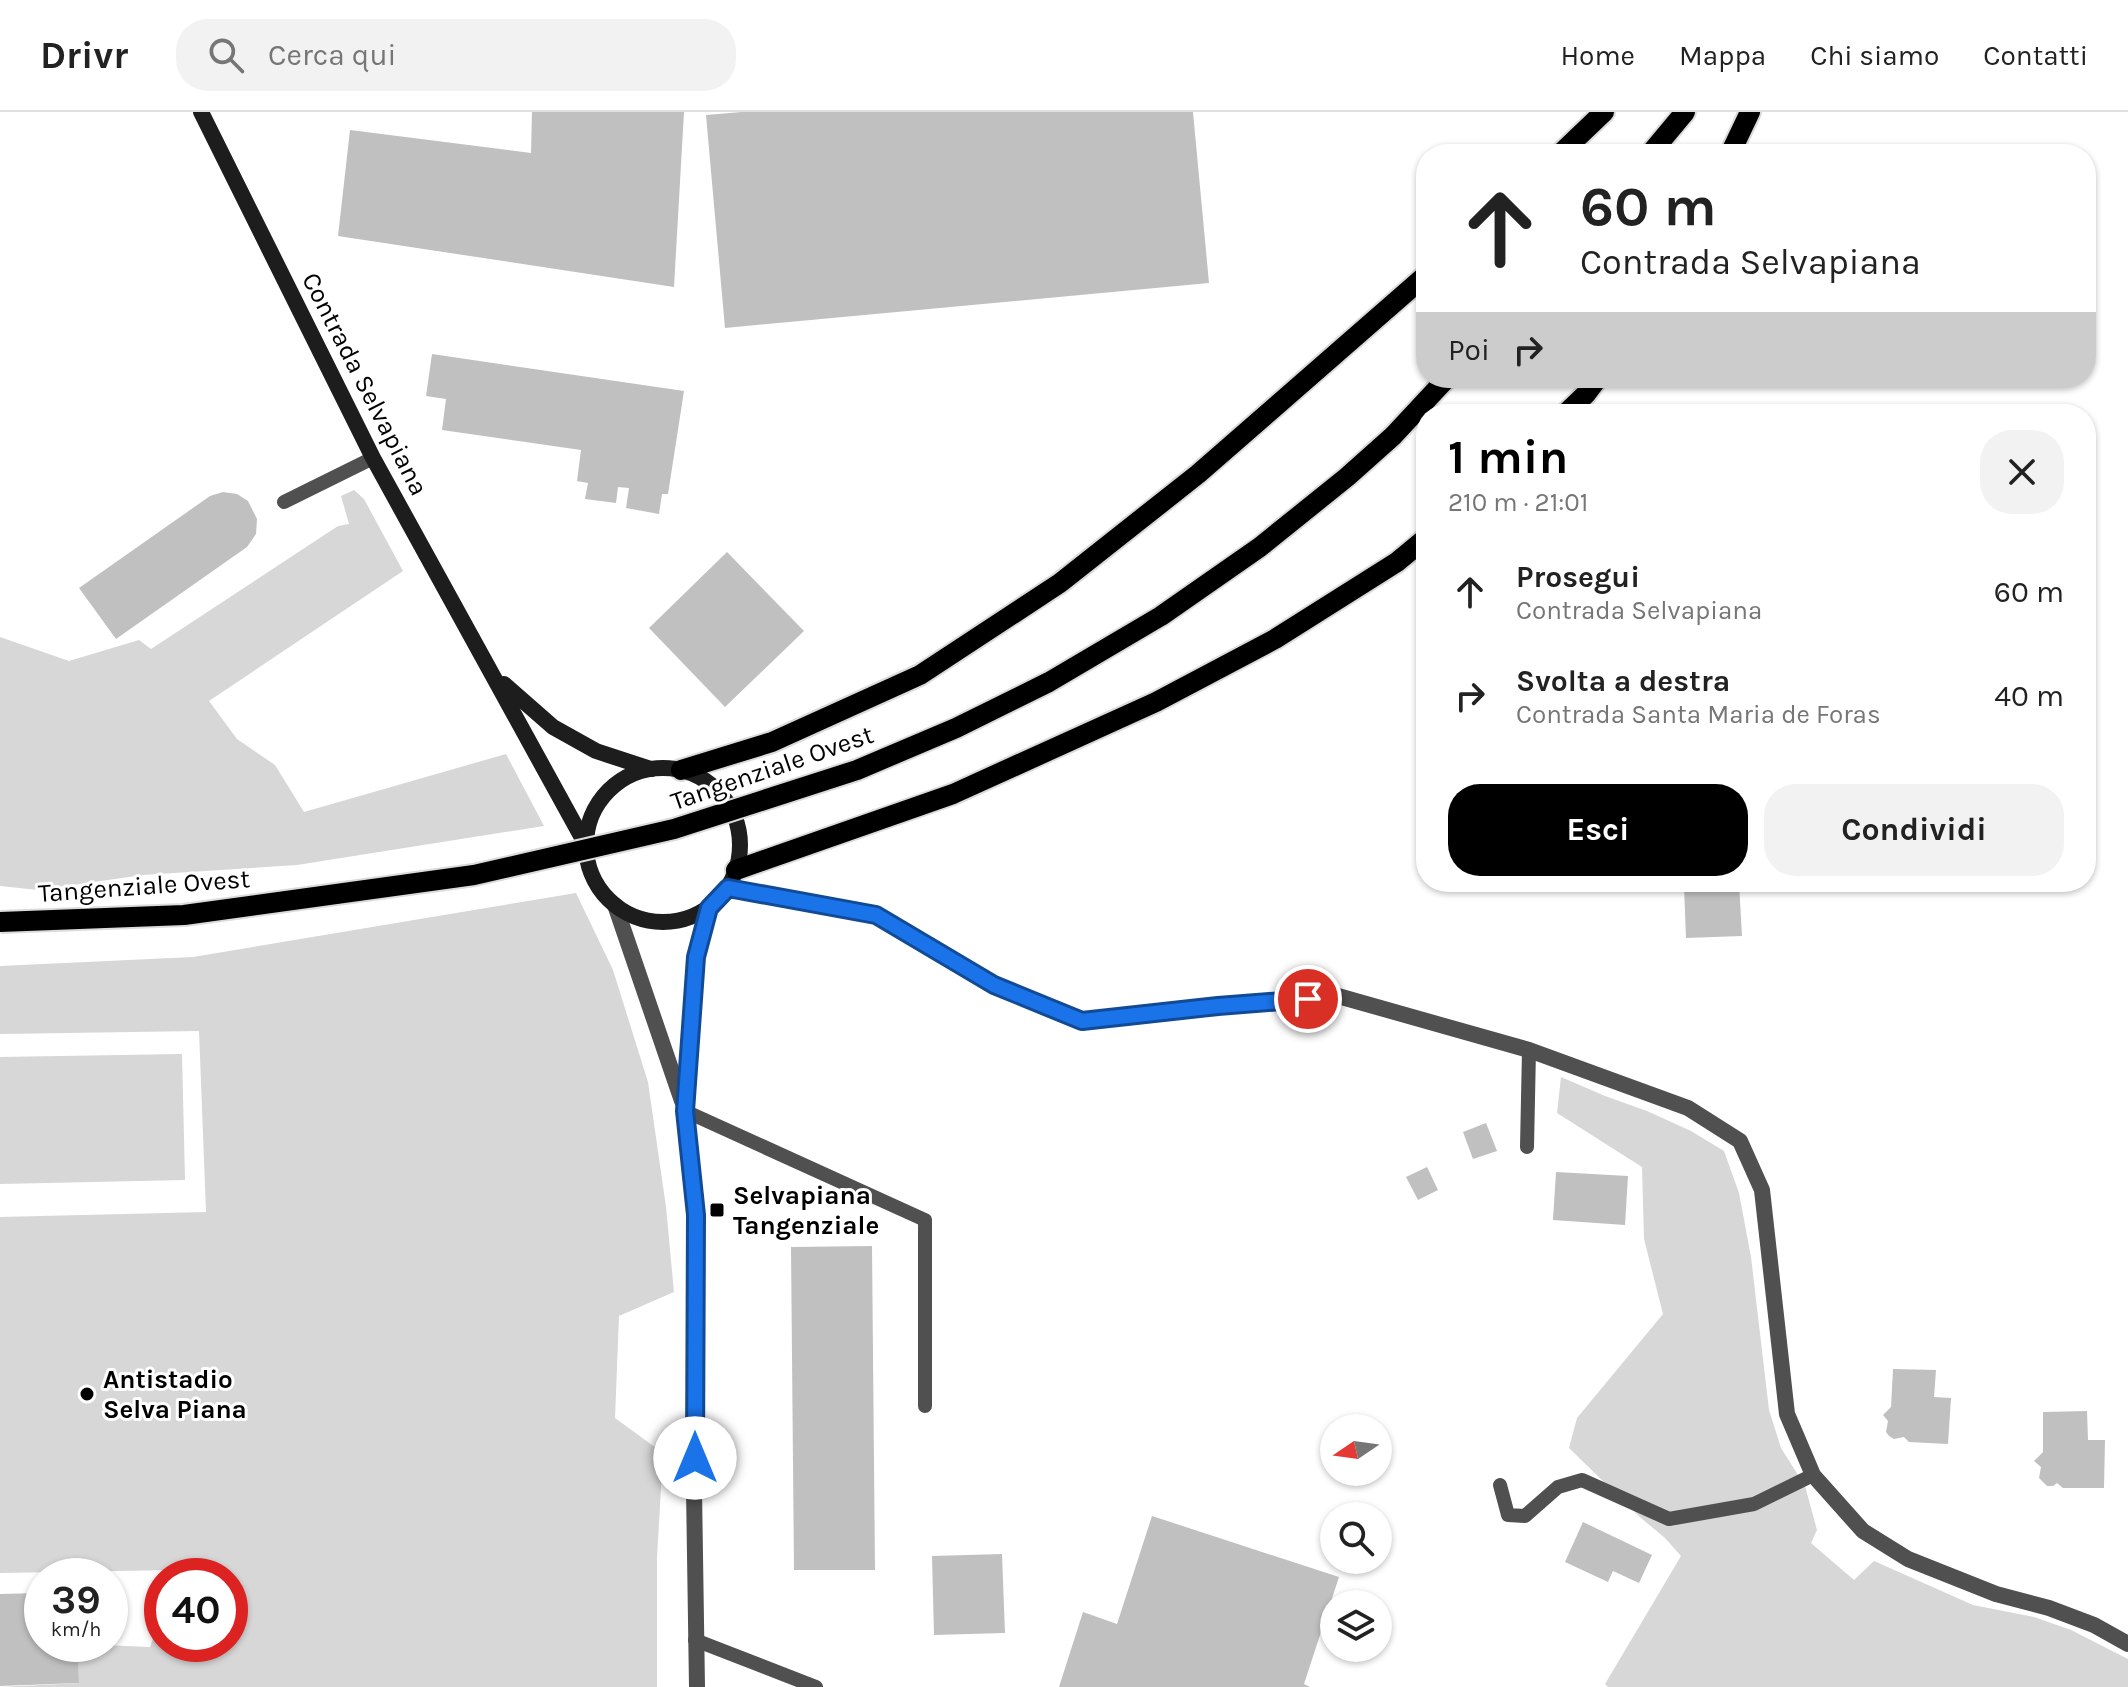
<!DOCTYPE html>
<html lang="it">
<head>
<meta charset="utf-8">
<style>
	body { margin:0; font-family:Karla,sans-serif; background:#f2f2f2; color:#222; height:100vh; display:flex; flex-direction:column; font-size:30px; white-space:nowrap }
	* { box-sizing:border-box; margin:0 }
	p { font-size:26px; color:#767676 }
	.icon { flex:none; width:44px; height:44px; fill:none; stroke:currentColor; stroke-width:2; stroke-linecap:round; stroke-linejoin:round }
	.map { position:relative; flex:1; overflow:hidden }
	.details { position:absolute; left:1416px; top:292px; width:680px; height:488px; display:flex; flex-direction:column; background:#fff; border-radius:32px; box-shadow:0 2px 6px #0004 }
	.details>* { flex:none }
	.banner { position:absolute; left:1416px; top:32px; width:680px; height:244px; border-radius:32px; box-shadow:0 2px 6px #0004; background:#fff; color:#222; overflow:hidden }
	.needle { width:52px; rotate:257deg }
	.controls { position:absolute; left:1320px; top:1302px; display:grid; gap:16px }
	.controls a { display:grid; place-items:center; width:72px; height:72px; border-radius:50%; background:#fff; box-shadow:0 2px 6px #0004; font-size:40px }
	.speed { position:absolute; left:24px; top:1446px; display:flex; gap:16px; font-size:40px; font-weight:700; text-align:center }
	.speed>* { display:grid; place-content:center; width:104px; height:104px; border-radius:50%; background:#fff; box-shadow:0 2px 6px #0004; line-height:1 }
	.speed small { font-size:20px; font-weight:400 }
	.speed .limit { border:12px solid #d22; background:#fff; color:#111 }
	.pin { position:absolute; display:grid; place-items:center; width:68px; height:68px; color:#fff; margin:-34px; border:4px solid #fff; border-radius:50%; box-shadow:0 2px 8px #0007 }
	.me { position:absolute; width:88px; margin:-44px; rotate:0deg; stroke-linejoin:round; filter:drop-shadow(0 0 6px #0008) }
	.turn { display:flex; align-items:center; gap:28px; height:168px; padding:0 32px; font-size:36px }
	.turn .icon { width:104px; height:104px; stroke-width:2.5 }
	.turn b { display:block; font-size:56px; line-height:68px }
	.then { display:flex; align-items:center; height:76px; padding:0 32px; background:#0003; gap:16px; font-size:30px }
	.round { display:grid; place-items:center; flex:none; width:84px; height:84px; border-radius:32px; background:#f2f2f2 }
	.overview { display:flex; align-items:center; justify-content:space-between; height:136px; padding:0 32px }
	h1 { font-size:48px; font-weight:700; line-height:60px; color:#000 }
	.button { display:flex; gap:16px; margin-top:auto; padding:16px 32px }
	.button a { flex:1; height:92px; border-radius:32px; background:#000; color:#fff; font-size:32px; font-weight:700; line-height:92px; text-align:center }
	.button a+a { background:#f2f2f2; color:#222 }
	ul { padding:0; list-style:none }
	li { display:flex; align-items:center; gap:24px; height:104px; padding:0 32px }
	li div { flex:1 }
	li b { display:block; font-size:30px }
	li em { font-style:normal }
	header { display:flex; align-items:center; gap:48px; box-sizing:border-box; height:112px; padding:0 40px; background:#fff; border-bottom:2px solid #e0e0e0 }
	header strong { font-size:38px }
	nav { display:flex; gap:44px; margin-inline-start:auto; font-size:28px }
	.search { width:560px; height:72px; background:#f2f2f2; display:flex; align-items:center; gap:20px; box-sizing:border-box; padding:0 28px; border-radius:32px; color:#767676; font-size:30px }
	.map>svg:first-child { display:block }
	.green { fill:#d7d7d7 }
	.building { fill:#c0c0c0 }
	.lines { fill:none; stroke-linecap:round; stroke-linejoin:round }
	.primary-casing { stroke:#dbdbdb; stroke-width:24 }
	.service { stroke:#505050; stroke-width:14 }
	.minor { stroke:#505050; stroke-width:16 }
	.tertiary { stroke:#505050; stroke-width:16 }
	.secondary { stroke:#1d1d1d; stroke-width:16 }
	.primary { stroke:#000; stroke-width:20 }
	.primary-bridge-casing { stroke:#dbdbdb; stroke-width:24; stroke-linecap:butt }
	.primary-bridge { stroke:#000; stroke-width:20 }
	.route-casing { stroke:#114b97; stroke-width:20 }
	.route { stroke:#1a73e8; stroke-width:14 }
	.poi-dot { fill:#000; stroke:#fff; stroke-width:3 }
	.labels { text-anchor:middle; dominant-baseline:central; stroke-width:6; stroke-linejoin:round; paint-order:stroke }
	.street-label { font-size:26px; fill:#000; stroke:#fff }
	.poi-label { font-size:26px; font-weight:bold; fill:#000; stroke:#fff; text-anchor:start }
</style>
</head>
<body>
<header>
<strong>Drivr</strong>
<div class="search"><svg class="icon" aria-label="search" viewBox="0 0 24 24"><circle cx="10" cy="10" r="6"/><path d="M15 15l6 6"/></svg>Cerca qui</div>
<nav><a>Home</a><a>Mappa</a><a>Chi siamo</a><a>Contatti</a></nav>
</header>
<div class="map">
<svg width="2128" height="1575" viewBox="0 0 2128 1575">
	<rect width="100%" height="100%" fill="#fff"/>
	<!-- green -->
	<g class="green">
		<path d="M354,378L364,387L403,459L209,589L237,627L275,653L304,700L506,642L544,714L297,753L143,763L38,778L0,774V525L69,549L139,528L151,537L338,414L349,412L341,384Z"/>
		<path d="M576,781L613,858L648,970L666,1095L674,1180L619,1204L615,1306L663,1341L657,1446V1575H1L79,1571L78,1532L150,1535L162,1501V1532H230V1464H175L176,1458L0,1461V1105L206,1100L199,919L0,922V854L193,845Z"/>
		<path d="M182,942L185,1068L0,1072V945Z"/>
		<path d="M1561,965L1605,984L1647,999L1691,1019L1724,1039L1739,1081L1751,1145L1769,1298L1781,1336L1805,1374L1817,1418L1811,1431L1854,1468L1874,1449L1973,1493L2034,1505L2071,1518L2128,1547V1575H1608L1605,1572L1681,1444L1665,1426L1641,1406L1569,1336L1577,1306L1663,1202L1644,1127L1642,1055L1557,1001Z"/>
	</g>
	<!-- building -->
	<g class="building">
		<path d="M532,0H684L674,175L338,124L350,18L531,41Z"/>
		<path d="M742,0H1193L1209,171L725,216L706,3Z"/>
		<path d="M432,242L684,279L668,382H662L659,402L626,396L629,376L618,375L616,391L585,387L588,371L577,369L581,338L442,318L446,287L426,284Z"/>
		<path d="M223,380L237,382L248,389L257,407L256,422L247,435L116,527L79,476L210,384Z"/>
		<path d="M727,440L804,519L725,595L649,516Z"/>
		<path d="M1739,771L1742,824L1686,826L1684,774Z"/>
		<path d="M1486,1011L1497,1039L1473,1047L1463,1020Z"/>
		<path d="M1427,1055L1438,1078L1418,1088L1406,1065Z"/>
		<path d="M1556,1060L1628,1064L1625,1113L1553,1108Z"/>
		<path d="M872,1134L875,1458H794L791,1135Z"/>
		<path d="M1893,1257L1936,1258L1934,1285L1951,1286L1948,1332L1909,1330L1904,1325L1894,1327L1889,1324L1886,1320L1888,1309L1883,1303L1891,1295Z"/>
		<path d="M2087,1299L2088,1328H2105L2104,1376H2063L2057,1371L2053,1374H2047L2039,1366L2041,1355L2034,1349L2043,1340V1300Z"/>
		<path d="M1152,1404L1339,1465L1304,1572L1310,1575H1059L1083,1500L1117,1512Z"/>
		<path d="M1583,1410L1652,1443L1639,1471L1613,1459L1608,1470L1565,1450Z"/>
		<path d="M1002,1442L1005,1521L934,1523L932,1444Z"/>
		<path d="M42,1481V1532H78L79,1571L0,1574V1482Z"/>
	</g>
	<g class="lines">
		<!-- primary casing -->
		<g class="primary-casing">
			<g id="primary">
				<path d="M1560,42L1604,0"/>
				<path d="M1650,42L1685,0"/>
				<path d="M1730,42L1750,0"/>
				<path d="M1565,302L1586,282L1598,266"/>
				<path d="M1393,324L1447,266"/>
				<path d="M681,658L772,630L920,563L1060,471L1198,362L1426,163"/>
				<path d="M736,758L953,682L1156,590L1275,527L1397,450L1426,426"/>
			</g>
		</g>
		<!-- service -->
		<g class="service">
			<path d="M284,390L373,346"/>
			<path d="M685,999L925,1108V1294"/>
			<path d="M1527,1035L1529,938"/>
			<path d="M1500,1373L1508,1403L1525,1404L1558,1375L1582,1368L1669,1407L1754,1392L1813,1363"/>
			<path d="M695,1528L816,1575"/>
		</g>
		<!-- minor -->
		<path class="minor" d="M728,776L876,803L994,873L1082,909L1218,894L1338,884L1529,938L1688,996L1740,1029L1762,1078L1787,1302L1813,1363L1863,1419L1908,1447L1996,1482L2049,1496L2094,1513L2128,1532"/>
		<!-- tertiary -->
		<g class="tertiary">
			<path d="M615,793L682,989"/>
			<path d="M697,1575L694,1377L696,1103L685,999L696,845L709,796"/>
		</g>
		<!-- secondary -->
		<g class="secondary">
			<path d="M201,0L373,346L586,733"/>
			<path d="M504,572L553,615L596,639L651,657"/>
			<circle cx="663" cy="733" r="77"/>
		</g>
		<!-- primary -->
		<use href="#primary" class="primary"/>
		<!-- primary-bridge casing -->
		<g class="primary-bridge-casing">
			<path id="primary-bridge" d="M0,810L184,803L474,763L674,717L857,658L956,616L1049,570L1161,504L1260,435L1347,365L1393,324"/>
		</g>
		<!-- primary-bridge -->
		<use href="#primary-bridge" class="primary-bridge"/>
	</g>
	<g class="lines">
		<!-- route casing -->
		<g class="route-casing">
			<path id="route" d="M695,1346L696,1103L685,999L696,845L709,796L728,776L876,803L994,873L1082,909L1218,894L1308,887"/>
		</g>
		<!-- route -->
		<use href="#route" class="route"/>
	</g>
	<!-- markers -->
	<g class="poi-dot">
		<rect x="709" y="1090" width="16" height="16" rx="4"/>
		<circle cx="87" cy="1282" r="8"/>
	</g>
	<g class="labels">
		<!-- street labels -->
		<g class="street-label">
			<text transform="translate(365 272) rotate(63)">Contrada Selvapiana</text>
			<text transform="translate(772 656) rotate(-19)">Tangenziale Ovest</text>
			<text transform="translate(144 774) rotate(-4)">Tangenziale Ovest</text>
		</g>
		<!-- poi labels -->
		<g class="poi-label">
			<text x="733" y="1083">Selvapiana<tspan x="733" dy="30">Tangenziale</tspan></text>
			<text x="103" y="1267">Antistadio<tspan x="103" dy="30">Selva Piana</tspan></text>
		</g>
	</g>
</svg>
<div class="controls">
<a><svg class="needle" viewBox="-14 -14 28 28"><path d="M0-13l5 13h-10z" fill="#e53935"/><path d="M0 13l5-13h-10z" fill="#767676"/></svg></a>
<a><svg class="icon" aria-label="search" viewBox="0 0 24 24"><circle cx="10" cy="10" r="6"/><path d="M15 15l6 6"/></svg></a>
<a><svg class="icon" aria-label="layers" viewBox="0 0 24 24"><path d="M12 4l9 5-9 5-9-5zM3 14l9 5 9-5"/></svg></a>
</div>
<div class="speed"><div>39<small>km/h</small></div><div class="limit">40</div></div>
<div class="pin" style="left:1308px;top:887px;background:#d93025"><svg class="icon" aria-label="arrive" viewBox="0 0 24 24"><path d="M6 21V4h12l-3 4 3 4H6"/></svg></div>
<svg class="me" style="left:695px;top:1346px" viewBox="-20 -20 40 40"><circle r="19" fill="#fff"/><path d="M0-13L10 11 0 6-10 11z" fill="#1a73e8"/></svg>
<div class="banner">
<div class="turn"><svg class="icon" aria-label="ahead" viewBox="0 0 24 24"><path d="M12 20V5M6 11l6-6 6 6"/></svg><div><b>60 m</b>Contrada Selvapiana</div></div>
<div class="then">Poi<svg class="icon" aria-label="right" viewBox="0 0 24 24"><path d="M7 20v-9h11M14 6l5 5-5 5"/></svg></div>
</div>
<section class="details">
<div class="overview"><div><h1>1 min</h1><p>210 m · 21:01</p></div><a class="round"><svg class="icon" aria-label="close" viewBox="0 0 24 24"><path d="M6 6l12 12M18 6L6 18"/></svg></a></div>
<ul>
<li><svg class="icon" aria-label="ahead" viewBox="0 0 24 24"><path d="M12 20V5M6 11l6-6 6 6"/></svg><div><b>Prosegui</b><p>Contrada Selvapiana</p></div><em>60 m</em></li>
<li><svg class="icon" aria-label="right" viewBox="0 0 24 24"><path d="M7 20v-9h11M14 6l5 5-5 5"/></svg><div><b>Svolta a destra</b><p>Contrada Santa Maria de Foras</p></div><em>40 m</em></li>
</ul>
<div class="button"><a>Esci</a><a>Condividi</a></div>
</section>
</div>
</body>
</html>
